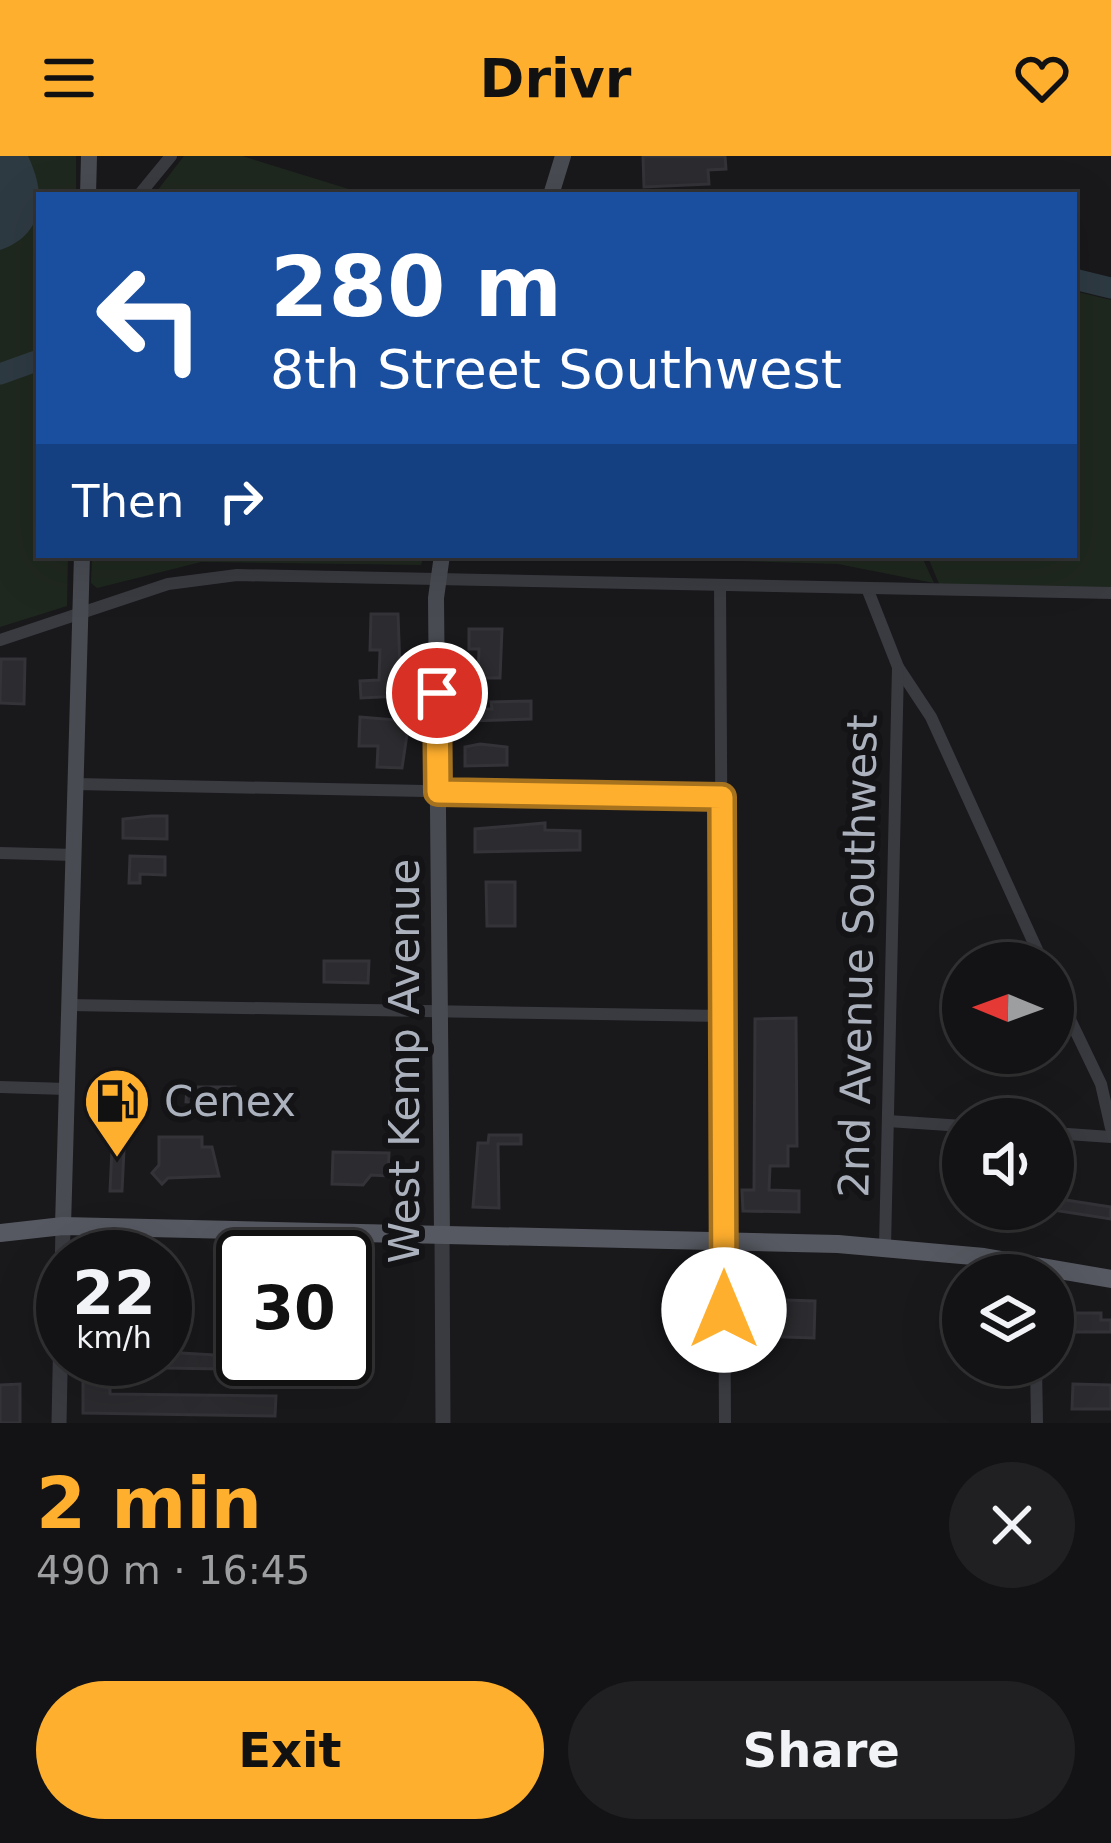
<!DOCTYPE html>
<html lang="en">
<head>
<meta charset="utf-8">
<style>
	body { margin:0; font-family:"DejaVu Sans",sans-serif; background:#202022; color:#f1f3f6; height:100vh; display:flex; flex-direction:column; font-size:45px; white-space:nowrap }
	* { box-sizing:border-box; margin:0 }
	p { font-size:39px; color:#9d9ea0 }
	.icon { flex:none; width:66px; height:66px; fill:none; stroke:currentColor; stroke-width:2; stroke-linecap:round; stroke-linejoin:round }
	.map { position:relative; height:1267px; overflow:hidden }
	.sheet { display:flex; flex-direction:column; background:#131315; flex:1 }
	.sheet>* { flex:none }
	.banner { position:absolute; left:36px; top:36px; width:1041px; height:366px; border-radius:0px; box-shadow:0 12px 48px #0002,0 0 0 3px #323234; background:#1a4fa0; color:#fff; overflow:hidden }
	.needle { width:78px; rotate:271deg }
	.controls { position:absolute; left:942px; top:786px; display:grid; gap:24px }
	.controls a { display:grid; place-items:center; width:132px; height:132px; border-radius:50%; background:#131315; box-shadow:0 12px 48px #0002,0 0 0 3px #323234; font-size:60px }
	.speed { position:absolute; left:36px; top:1074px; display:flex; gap:24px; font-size:60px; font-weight:700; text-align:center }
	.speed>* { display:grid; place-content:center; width:156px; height:156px; border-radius:50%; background:#131315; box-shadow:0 12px 48px #0002,0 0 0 3px #323234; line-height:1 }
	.speed small { font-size:30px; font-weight:400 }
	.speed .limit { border:6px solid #111; border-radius:18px; background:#fff; color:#111 }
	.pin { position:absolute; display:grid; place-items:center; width:102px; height:102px; color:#fff; margin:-51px; border:6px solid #fff; border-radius:50%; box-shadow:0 3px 12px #0007 }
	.me { position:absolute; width:132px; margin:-66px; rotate:0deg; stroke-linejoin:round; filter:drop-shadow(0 0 9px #0008) }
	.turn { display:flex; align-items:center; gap:42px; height:252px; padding:0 36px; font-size:54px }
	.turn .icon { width:156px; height:156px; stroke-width:2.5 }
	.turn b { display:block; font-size:84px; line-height:102px }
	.then { display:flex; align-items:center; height:114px; padding:0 36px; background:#0003; gap:24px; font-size:45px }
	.round { display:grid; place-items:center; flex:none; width:126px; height:126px; border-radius:63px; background:#202022 }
	.head { display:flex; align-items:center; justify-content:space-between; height:204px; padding:0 36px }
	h1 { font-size:72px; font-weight:700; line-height:90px; color:#ffaf2e }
	.action { display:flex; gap:24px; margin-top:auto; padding:24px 36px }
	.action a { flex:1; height:138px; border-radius:72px; background:#ffaf2e; color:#111; font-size:48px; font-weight:700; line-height:138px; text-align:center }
	.action a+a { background:#202022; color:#f1f3f6 }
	header { display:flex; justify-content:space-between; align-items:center; height:156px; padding:0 36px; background:#ffaf2e; color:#111; font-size:54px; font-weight:700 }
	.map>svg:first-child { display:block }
	.green { fill:#1f281f }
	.water { fill:#2e3a42 }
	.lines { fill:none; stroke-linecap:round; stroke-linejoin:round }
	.river { stroke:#2e3a42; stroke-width:21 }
	.building { fill:#2c2c30; stroke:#333338; stroke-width:3 }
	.minor { stroke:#3a3b41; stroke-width:12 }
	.tertiary { stroke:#3a3b41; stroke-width:15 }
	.secondary { stroke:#484b52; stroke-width:16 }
	.primary { stroke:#565961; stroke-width:18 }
	.route-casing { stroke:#a6721e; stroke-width:30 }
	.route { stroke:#ffaf2e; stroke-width:21 }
	.labels { text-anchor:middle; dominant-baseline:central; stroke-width:12; stroke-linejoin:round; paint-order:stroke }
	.street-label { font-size:42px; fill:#abb1bd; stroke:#141417 }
	.poi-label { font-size:42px; fill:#abb1bd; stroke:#141417; text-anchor:start }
</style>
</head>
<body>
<header><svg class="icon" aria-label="menu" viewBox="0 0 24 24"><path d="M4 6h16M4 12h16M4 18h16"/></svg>Drivr<svg class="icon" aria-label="heart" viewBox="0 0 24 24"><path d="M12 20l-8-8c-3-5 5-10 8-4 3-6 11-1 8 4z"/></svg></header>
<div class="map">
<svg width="1111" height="1267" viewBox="0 0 1111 1267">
	<rect width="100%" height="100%" fill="#19191c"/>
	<!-- green -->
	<g class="green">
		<path d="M0,0H76V39H39V399H68L67,450L0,471Z"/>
		<path d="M184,0H242L368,39H154Z"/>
		<path d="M1074,135L1111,144V433L940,430L927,399H1074Z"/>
		<path d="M92,399H424L421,409L201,406L97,432L91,427Z"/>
		<path d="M550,399H921L934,427L838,408Z"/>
	</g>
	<!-- water -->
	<path class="water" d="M0,0H28C47,40 44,79 0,94Z"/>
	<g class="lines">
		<!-- river -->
		<g class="river">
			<path d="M1074,123L1111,132"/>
			<path d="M0,218L39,204"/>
		</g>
	</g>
	<!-- building -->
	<g class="building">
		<path d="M643,0H725L726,13L708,14L709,28L644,31Z"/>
		<path d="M371,458H398L401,540L361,542L360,525L379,524L380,494H370Z"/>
		<path d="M469,473H502L500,522H478L479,493H469Z"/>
		<path d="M1,503H25L24,548L0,547Z"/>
		<path d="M531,545V563L468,565V553H492L491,546Z"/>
		<path d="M360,561L409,565L402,612L377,611L378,590H359Z"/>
		<path d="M480,588L507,591V609L465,610V591Z"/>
		<path d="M151,660H167V683L123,682V663Z"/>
		<path d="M545,667V674L580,675V694L475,696V673Z"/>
		<path d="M130,700L165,701V719L140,718V727H129Z"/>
		<path d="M486,726H515V770H487Z"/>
		<path d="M324,805H369L368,827L324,826Z"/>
		<path d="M796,862L797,990H788V1010H770L769,1034L799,1035V1056L743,1055L742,1034H754L755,863Z"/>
		<path d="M187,931H235L234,950L186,946Z"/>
		<path d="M113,972L125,973L122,1035H110Z"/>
		<path d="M489,979H521V988H498L499,1052L473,1051L478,987H488Z"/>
		<path d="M159,981H202V991H212L219,1020L168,1022L162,1028L152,1017L159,1009Z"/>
		<path d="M333,996L389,997L388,1020L371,1019L363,1029L332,1028Z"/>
		<path d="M1053,1042L1111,1051V1063L1053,1054Z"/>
		<path d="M345,1119H364L360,1184H345Z"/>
		<path d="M755,1143L815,1145L814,1182L753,1180Z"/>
		<path d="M1060,1157H1101V1164H1111V1176H1060Z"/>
		<path d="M165,1196L281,1203V1214L165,1212Z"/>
		<path d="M83,1203H110V1238L276,1240L275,1260L83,1257Z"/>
		<path d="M20,1228V1267H0V1229Z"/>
		<path d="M1073,1228L1111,1229V1253H1072Z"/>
	</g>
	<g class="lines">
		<!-- minor -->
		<g class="minor">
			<path d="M139,39L171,0"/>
			<path d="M720,429L725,1267"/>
			<path d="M867,432L898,511L931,561L1043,807"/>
			<path d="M0,484L168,428L237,419L1111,437"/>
			<path d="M76,628L721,641"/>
			<path d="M0,697L75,699"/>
			<path d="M1053,828L1101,928L1111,972"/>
			<path d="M69,849L722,860"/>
			<path d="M0,931L67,933"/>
			<path d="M888,965L963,970"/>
			<path d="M1053,977L1111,981"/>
			<path d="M885,1091L898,511"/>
			<path d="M1036,1209L1037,1267"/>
		</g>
		<!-- tertiary -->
		<g class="tertiary">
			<path d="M442,1079L443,1267"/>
			<path d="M59,1267L63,1070"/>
		</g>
		<!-- secondary -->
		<g class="secondary">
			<path d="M88,39L89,0"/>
			<path d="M551,39L563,0"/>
			<path d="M442,399L436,442L442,1079"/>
			<path d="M63,1070L82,399"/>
		</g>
		<!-- primary -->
		<path class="primary" d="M0,1077L63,1070L838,1088L984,1101L1111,1123"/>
	</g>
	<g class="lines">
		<!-- route casing -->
		<g class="route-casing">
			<path id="route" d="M437,537L438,636L722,641L724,1154"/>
		</g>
		<!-- route -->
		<use href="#route" class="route"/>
	</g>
	<!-- icons -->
	<defs>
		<g id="fuel-pin" transform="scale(3.45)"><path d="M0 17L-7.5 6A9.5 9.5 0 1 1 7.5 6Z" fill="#ffaf2e" stroke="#141417"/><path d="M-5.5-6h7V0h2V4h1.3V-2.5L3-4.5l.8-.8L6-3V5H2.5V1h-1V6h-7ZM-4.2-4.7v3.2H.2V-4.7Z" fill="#111"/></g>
	</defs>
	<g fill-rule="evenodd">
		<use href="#fuel-pin" x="117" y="945"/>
	</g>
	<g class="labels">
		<!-- street labels -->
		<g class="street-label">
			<text transform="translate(858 800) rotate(-89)">2nd Avenue Southwest</text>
			<text transform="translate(404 905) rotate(-90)">West Kemp Avenue</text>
		</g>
		<!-- poi labels -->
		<g class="poi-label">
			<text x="164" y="945">Cenex</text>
		</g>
	</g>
</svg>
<div class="controls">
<a><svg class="needle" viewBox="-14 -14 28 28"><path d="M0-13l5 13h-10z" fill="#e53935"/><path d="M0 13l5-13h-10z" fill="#9d9ea0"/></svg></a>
<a><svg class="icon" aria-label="sound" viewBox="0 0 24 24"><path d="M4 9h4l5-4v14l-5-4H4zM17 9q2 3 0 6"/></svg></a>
<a><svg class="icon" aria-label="layers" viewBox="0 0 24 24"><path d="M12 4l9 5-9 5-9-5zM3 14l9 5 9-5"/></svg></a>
</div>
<div class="speed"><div>22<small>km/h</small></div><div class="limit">30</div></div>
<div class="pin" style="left:437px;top:537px;background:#d93025"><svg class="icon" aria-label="arrive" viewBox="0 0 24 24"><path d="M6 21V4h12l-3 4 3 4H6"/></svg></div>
<svg class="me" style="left:724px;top:1154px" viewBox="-20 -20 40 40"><circle r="19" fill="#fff"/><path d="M0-13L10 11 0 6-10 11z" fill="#ffaf2e"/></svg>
<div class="banner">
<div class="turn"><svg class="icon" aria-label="left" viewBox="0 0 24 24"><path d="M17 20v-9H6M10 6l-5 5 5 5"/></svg><div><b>280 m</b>8th Street Southwest</div></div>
<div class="then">Then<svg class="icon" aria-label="right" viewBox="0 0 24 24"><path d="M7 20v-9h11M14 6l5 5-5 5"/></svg></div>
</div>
</div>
<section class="sheet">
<div class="head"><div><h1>2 min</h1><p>490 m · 16:45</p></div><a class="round"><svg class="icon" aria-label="close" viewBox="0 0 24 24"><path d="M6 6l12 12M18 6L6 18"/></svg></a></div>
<div class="action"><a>Exit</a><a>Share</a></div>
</section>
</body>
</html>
